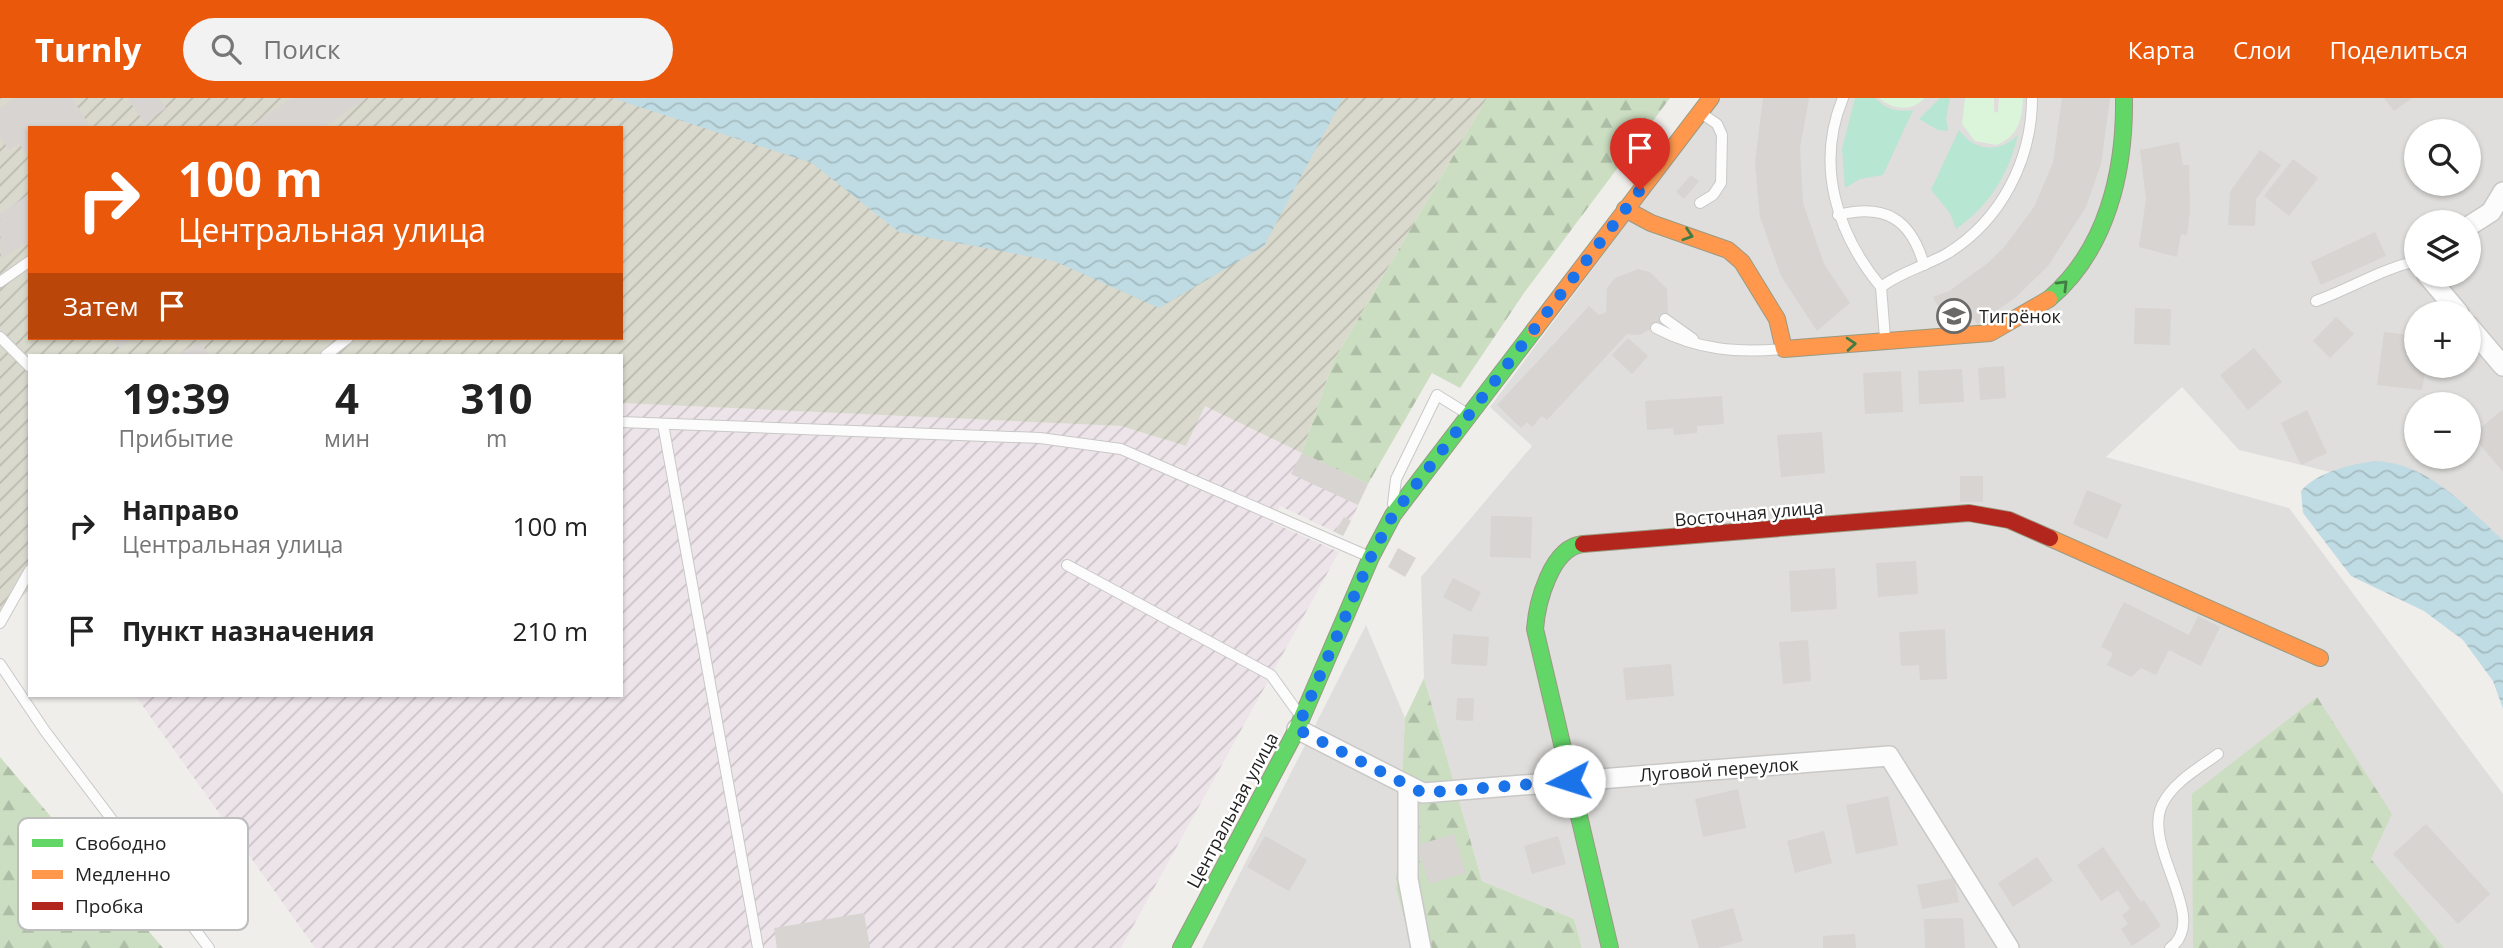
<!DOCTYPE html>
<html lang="ru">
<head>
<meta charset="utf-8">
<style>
	body { margin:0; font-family:"Open Sans",sans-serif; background:#f2f2f2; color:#222; height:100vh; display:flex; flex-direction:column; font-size:26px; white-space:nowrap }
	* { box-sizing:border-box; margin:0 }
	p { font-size:23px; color:#767676 }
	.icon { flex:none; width:38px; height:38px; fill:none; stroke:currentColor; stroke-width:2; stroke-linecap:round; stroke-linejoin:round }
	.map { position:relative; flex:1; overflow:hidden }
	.drawer { position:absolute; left:28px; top:256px; width:595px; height:343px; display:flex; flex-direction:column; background:#fff; border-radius:0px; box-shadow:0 2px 5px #0004 }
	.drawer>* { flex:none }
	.banner { position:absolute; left:28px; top:28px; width:595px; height:214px; border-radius:0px; box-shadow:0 2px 5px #0004; background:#ea580c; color:#fff; overflow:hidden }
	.tools { position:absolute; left:2404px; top:21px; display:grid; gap:14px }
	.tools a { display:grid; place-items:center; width:77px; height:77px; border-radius:50%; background:#fff; box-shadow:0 2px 5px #0004; font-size:35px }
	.pin { position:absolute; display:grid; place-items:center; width:60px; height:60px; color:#fff; margin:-72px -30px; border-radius:50% 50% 50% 0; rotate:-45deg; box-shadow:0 0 7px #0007 }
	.pin .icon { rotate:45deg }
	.me { position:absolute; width:77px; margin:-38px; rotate:265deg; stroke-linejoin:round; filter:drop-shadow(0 0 5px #0008) }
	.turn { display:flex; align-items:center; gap:24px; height:147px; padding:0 35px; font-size:32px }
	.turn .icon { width:91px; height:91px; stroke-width:2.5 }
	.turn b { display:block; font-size:49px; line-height:60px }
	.then { display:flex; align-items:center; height:66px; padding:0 35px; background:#0003; gap:14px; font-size:26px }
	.eta { display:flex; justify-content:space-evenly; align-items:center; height:119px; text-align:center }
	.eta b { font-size:42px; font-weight:700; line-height:49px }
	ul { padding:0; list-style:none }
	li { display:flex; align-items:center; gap:21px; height:105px; padding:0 35px }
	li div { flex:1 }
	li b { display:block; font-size:26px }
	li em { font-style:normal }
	header { display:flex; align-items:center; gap:42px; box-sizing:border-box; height:98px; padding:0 35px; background:#ea580c; color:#fff }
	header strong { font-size:33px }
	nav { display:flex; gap:38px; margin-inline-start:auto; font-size:24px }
	.search { width:490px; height:63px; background:#f2f2f2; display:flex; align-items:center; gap:18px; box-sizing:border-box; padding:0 24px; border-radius:38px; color:#767676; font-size:26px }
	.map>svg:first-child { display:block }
	.residential { fill:#dfdedc; fill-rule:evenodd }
	.industrial { fill:url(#industrial-furrows) }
	.construction { fill:url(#construction-furrows); fill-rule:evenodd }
	.forest { fill:url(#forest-firs) }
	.park { fill:#daf5da }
	.pitch { fill:#b7e6d2 }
	.water { fill:url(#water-waves) }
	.building { fill:#d7d4d2 }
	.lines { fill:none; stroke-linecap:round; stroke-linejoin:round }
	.lane-casing { stroke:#c9c8c7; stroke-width:12 }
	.street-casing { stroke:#c9c8c7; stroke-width:22 }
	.fast-casing { stroke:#999a82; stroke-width:18 }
	.slow-casing { stroke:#999a82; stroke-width:18 }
	.jam-casing { stroke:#999a82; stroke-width:18 }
	.lane { stroke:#fdfcfc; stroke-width:10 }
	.street { stroke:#fdfcfc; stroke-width:19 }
	.fast { stroke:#63d668; stroke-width:16 }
	.slow { stroke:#ff974d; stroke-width:16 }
	.jam { stroke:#b3261e; stroke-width:16 }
	.oneway { stroke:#427c45 }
	.route { stroke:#1a73e8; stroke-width:12; stroke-dasharray:0 21.6 }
	.labels { text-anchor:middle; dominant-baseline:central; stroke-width:5; stroke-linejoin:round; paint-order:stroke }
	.poi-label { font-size:18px; fill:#222; stroke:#fff; text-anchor:start }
	.street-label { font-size:18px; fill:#222; stroke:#fff }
	.key { fill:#fff; stroke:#bdbdbd; stroke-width:2 }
	.key-label { font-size:19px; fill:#222 }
</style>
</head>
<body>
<header>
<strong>Turnly</strong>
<div class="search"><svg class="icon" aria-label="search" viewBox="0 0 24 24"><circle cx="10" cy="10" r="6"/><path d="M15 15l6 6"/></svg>Поиск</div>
<nav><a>Карта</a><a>Слои</a><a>Поделиться</a></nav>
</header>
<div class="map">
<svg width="2503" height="850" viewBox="0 0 2503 850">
	<defs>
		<pattern id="industrial-furrows" width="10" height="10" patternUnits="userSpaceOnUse" patternTransform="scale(1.75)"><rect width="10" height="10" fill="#ede4e9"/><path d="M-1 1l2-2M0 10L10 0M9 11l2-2" fill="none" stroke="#cbc3c8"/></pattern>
		<pattern id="construction-furrows" width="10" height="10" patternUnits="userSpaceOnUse" patternTransform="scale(1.75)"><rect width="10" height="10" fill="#d9d9cd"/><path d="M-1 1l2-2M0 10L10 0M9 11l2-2" fill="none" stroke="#babab0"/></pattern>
		<pattern id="forest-firs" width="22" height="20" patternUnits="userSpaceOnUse" patternTransform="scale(1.75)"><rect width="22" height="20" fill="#cbdec1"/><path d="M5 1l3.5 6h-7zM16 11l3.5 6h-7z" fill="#aebea6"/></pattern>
		<pattern id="water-waves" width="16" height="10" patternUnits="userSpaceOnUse" patternTransform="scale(1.75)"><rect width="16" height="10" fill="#bfdbe3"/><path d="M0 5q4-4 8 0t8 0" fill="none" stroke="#a4bcc2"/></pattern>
	</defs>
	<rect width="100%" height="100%" fill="#f0eeeb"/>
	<!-- residential -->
	<g class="residential">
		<path d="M1720,0H2503V567L2421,396L2239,352L2182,289L2106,359L2289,410L2503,696V850H1582L1574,821L1482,783L1424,580L1421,479L1532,348L1490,309ZM2417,33H2469V86H2417ZM2417,124H2469V177H2417ZM2417,215H2469V268H2417ZM2417,306H2469V359H2417Z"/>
		<path d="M1366,527L1405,620L1396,791L1412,850H1202Z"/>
	</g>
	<!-- industrial -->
	<path class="industrial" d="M621,305L1121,328L1186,348L1204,307L1368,386L1351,423L1344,419L1335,434L1280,408L1271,424L1339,454L1121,850H315L135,597H621Z"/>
	<!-- construction -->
	<path class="construction" d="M0,0H1487L1333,264L1302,355L1205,308L1186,348L1121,328L621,305V257H30V491L0,519ZM30,30H621V240H30Z"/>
	<!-- forest -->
	<g class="forest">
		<path d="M1487,0H1670L1524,195L1460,290L1432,275L1368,386L1302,355L1333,264Z"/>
		<path d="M1424,580L1482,783L1574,821L1582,850H1412L1396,791L1405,620Z"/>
		<path d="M2317,599L2392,716L2371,761L2444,850H2193L2192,696Z"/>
		<path d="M0,659L163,850H0Z"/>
	</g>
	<!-- park -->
	<g class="park">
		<path d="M1879,0H1925C1911,14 1893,12 1879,0Z"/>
		<path d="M1965,0H1994V13L1998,15L1999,0H2023C2022,22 2018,39 1996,47L1975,43L1962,26Z"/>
	</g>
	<!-- pitch -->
	<g class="pitch">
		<path d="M1855,0H1875C1887,12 1897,14 1913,12L1883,77L1860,81L1845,90L1842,51Z"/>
		<path d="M1940,0H1950L1946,20L1948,33L1938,32L1919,21Z"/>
		<path d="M1959,32C1975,53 1998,56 2018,37C2008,77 1990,107 1956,131L1950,115L1931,92Z"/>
	</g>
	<!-- water -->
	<g class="water">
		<path d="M612,0H1343L1264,148L1159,210L1054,163L899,134L812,65Z"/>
		<path d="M2378,363C2430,367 2466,409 2503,442V611L2493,583L2463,542L2424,513L2351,478L2303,415L2301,393C2317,374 2354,365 2378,363Z"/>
	</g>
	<!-- building -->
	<g class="building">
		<path d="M15,0H72L91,30H30V62L19,45L9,52L0,39V10Z"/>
		<path d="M127,0H159L166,10L145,25Z"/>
		<path d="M292,0H366L322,30H248Z"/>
		<path d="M1763,0H1809L1800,50L1803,105L1824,166L1850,205L1817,233L1781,178L1760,119L1755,64Z"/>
		<path d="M2062,0H2110L2101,66L2086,109L2048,168L2015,200L1977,226L1973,220L1954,230L1949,228L1933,199L1949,193L1988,165L2005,148L2034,109L2053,65Z"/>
		<path d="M2384,0H2412L2394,13Z"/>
		<path d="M2179,44L2183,67H2189L2190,113L2187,137L2181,136L2177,159L2139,149L2146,101L2140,52Z"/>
		<path d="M2260,52L2281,67L2256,101L2255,128L2228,127L2230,94Z"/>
		<path d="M2293,61L2318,80L2289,118L2264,98Z"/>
		<path d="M1691,77L1699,83L1684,101L1676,94Z"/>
		<path d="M25,99L30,106V142L1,161L0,116Z"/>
		<path d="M2375,134L2386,158L2321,187L2311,164Z"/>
		<path d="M1638,171L1650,174L1667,191L1668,216L1661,226L1639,237L1627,236L1547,322L1542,318L1532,329L1527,324L1521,330L1497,307L1589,208L1599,217L1606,214L1607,190L1615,180Z"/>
		<path d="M2135,210L2171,211L2170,247L2134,246Z"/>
		<path d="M2336,219L2354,236L2330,260L2313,243Z"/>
		<path d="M2384,234L2417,238V268H2426L2422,292L2377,287Z"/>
		<path d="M111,240H134L119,250Z"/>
		<path d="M1628,240L1648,258L1632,276L1612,257Z"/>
		<path d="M199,243L209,257H177Z"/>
		<path d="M2254,250L2282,284L2248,312L2220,277Z"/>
		<path d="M2004,268L2006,300L1980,302L1978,270Z"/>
		<path d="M1962,271L1964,304L1919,306L1918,273Z"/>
		<path d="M1901,273L1903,314L1865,316L1863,275Z"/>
		<path d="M1722,298L1724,326L1697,328V335L1674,337L1673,330L1647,332L1645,303Z"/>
		<path d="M2307,312L2327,355L2301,367L2281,325Z"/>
		<path d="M2502,312L2503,314V374L2472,337Z"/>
		<path d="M1822,334L1825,375L1781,379L1777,337Z"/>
		<path d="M1302,355L1368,386L1358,407L1291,376Z"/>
		<rect x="1960" y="378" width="23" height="26"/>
		<path d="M2087,392L2122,406L2107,441L2073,426Z"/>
		<path d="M1491,418L1532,419L1531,460L1490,459Z"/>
		<path d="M1344,419L1351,423L1343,438L1335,434Z"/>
		<path d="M1398,450L1416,460L1405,479L1388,469Z"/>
		<path d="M1916,463L1918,496L1878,499L1876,465Z"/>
		<path d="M1835,470L1837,511L1791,514L1789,473Z"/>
		<path d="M1453,480L1481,494L1471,514L1443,499Z"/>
		<path d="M2124,504L2189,537L2198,518L2220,529L2201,568L2169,552L2156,577L2141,570L2131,579L2107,567L2113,555L2101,549Z"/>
		<path d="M1945,531L1947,581L1920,582L1919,567L1901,568L1899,534Z"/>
		<path d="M1453,536L1489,539L1487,568L1451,566Z"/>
		<path d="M1808,542L1811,583L1783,586L1779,544Z"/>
		<path d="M1671,566L1674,598L1626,602L1623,570Z"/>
		<path d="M1457,600H1474L1473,623L1456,622Z"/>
		<path d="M1738,691L1746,730L1703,739L1695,701Z"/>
		<path d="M1888,698L1898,747L1856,756L1846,707Z"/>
		<path d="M2426,726L2490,796L2458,826L2393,756Z"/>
		<path d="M1824,733L1832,765L1795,775L1787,743Z"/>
		<path d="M1454,736L1466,775L1429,786L1417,747Z"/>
		<path d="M1265,738L1307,762L1289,793L1247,769Z"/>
		<path d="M1558,738L1566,766L1532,776L1524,748Z"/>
		<path d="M2103,749L2141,804L2144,802L2161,828L2132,848L2121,831L2128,826L2122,817L2130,811L2118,792L2101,803L2077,767Z"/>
		<path d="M2037,759L2053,783L2013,809L1998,785Z"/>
		<path d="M1954,780L1959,804L1922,811L1917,787Z"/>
		<path d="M1733,810L1743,843L1718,850H1699L1691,822Z"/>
		<path d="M864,815L870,850H777L774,830Z"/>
		<path d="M1963,820L1965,850H1925L1924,821Z"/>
		<path d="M1855,836L1856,850H1823V838Z"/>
	</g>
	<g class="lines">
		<!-- lane casing -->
		<g class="lane-casing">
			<g id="lane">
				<path d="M1843,0C1815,67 1837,136 1881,189C1902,173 1926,168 1948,155C2001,122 2032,62 2032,0"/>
				<path d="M1700,105L1713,97L1721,85L1722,37L1717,26L1701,15"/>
				<path d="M1838,117C1885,105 1911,121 1924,167"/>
				<path d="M0,184L30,163"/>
				<path d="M1881,189L1885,240"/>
				<path d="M2316,203C2352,190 2379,172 2416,163"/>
				<path d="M1665,221L1693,241"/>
				<path d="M1656,230C1698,252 1737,255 1783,251"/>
				<path d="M0,239L30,269"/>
				<path d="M326,257L348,240"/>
				<path d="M621,324L1040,340L1121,351L1370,459"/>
				<path d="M663,326L758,850"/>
				<path d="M1393,406L1396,381L1437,297L1466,315"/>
				<path d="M1067,467L1271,577L1299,616"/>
				<path d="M0,525L30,472"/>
				<path d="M0,566L45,633L209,850"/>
				<path d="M2170,850C2211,821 2142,751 2162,707C2173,684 2199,670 2218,656"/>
			</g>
		</g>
		<!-- street casing -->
		<g class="street-casing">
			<g id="street">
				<path d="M2469,128L2491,114L2503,94"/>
				<path d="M2417,163V164"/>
				<path d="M2427,177L2459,215"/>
				<path d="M2469,228L2503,268"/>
				<path d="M1297,631L1423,695L1889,658L2009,850"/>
				<path d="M1408,688V781L1421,850"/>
			</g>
		</g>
		<!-- fast casing -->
		<g class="fast-casing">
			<g id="fast">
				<path d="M2049,201C2107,152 2125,73 2124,0"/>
				<path d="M1583,446C1551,449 1537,505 1535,531L1610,850"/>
				<path d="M1181,850L1297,631L1371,459L1393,417L1535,231"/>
			</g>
		</g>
		<!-- slow casing -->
		<g class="slow-casing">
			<g id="slow">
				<path d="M1625,111L1651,125L1728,152L1742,164L1777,221L1784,251L1990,235L2049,201"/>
				<path d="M1535,231L1711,0"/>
				<path d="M2050,440L2320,560"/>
			</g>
		</g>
		<!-- jam casing -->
		<g class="jam-casing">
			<path id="jam" d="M1583,446L1969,415L2009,422L2050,440"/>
		</g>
		<!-- lane -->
		<use href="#lane" class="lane"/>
		<!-- street -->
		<use href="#street" class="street"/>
		<!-- fast -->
		<use href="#fast" class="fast"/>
		<!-- slow -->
		<use href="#slow" class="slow"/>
		<!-- jam -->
		<use href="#jam" class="jam"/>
	</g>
	<!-- one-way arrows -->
	<defs><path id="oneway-chevron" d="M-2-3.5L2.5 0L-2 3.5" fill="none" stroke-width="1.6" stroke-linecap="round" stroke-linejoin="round" transform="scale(1.75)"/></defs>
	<g class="oneway">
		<use href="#oneway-chevron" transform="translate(1688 137) rotate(18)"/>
		<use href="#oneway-chevron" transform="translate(2063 187) rotate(-45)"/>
		<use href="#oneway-chevron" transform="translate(1851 246) rotate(-4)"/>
	</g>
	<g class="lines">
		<!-- route -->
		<path class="route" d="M1569,683L1423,695L1297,631L1371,459L1393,417L1640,92"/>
	</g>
	<!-- icons -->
	<defs>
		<g id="school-ring" transform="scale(1.75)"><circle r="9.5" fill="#fff" stroke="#6a6968" stroke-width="1.5"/><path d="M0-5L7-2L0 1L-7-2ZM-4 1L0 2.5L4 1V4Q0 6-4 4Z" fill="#6a6968"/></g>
	</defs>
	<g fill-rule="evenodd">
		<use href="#school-ring" x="1954" y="218"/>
	</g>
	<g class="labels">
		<!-- poi labels -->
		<g class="poi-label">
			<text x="1979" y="218">Тигрёнок</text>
		</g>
		<!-- street labels -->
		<g class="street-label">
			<text transform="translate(1749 415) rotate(-5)">Восточная улица</text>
			<text transform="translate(1719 671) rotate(-4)">Луговой переулок</text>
			<text transform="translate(1232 712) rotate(-62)">Центральная улица</text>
		</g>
	</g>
	<!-- legend -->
	<rect x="18" y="720" width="230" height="112" rx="10" class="key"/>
	<rect x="32" y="741" width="31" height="8" fill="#63d668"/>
	<rect x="32" y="772" width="31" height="9" fill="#ff974d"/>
	<rect x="32" y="804" width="31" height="8" fill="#b3261e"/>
	<g class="key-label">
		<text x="75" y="752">Свободно</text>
		<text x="75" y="783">Медленно</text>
		<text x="75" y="815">Пробка</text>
	</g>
</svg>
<div class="tools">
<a><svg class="icon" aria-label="search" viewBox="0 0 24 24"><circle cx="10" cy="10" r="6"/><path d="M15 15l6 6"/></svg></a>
<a><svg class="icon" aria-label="layers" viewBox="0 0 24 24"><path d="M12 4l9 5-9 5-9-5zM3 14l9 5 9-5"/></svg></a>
<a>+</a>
<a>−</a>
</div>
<div class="pin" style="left:1640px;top:92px;background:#d93025"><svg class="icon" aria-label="arrive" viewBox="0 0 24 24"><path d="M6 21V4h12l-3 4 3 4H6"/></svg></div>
<svg class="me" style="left:1569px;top:683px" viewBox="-20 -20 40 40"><circle r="19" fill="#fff"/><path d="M0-13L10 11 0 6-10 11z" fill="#1a73e8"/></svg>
<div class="banner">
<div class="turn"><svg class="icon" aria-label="right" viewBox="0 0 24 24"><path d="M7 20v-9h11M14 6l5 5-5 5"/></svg><div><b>100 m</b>Центральная улица</div></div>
<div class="then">Затем<svg class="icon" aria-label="arrive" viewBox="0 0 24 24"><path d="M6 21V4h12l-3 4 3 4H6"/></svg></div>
</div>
<section class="drawer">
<div class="eta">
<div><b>19:39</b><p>Прибытие</p></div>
<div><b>4</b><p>мин</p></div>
<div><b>310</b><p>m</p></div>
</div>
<ul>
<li><svg class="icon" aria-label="right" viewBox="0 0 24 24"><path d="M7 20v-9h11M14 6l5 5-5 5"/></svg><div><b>Направо</b><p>Центральная улица</p></div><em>100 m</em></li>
<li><svg class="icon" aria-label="arrive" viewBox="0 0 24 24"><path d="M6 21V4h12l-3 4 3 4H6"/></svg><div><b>Пункт назначения</b></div><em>210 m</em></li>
</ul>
</section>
</div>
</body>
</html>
